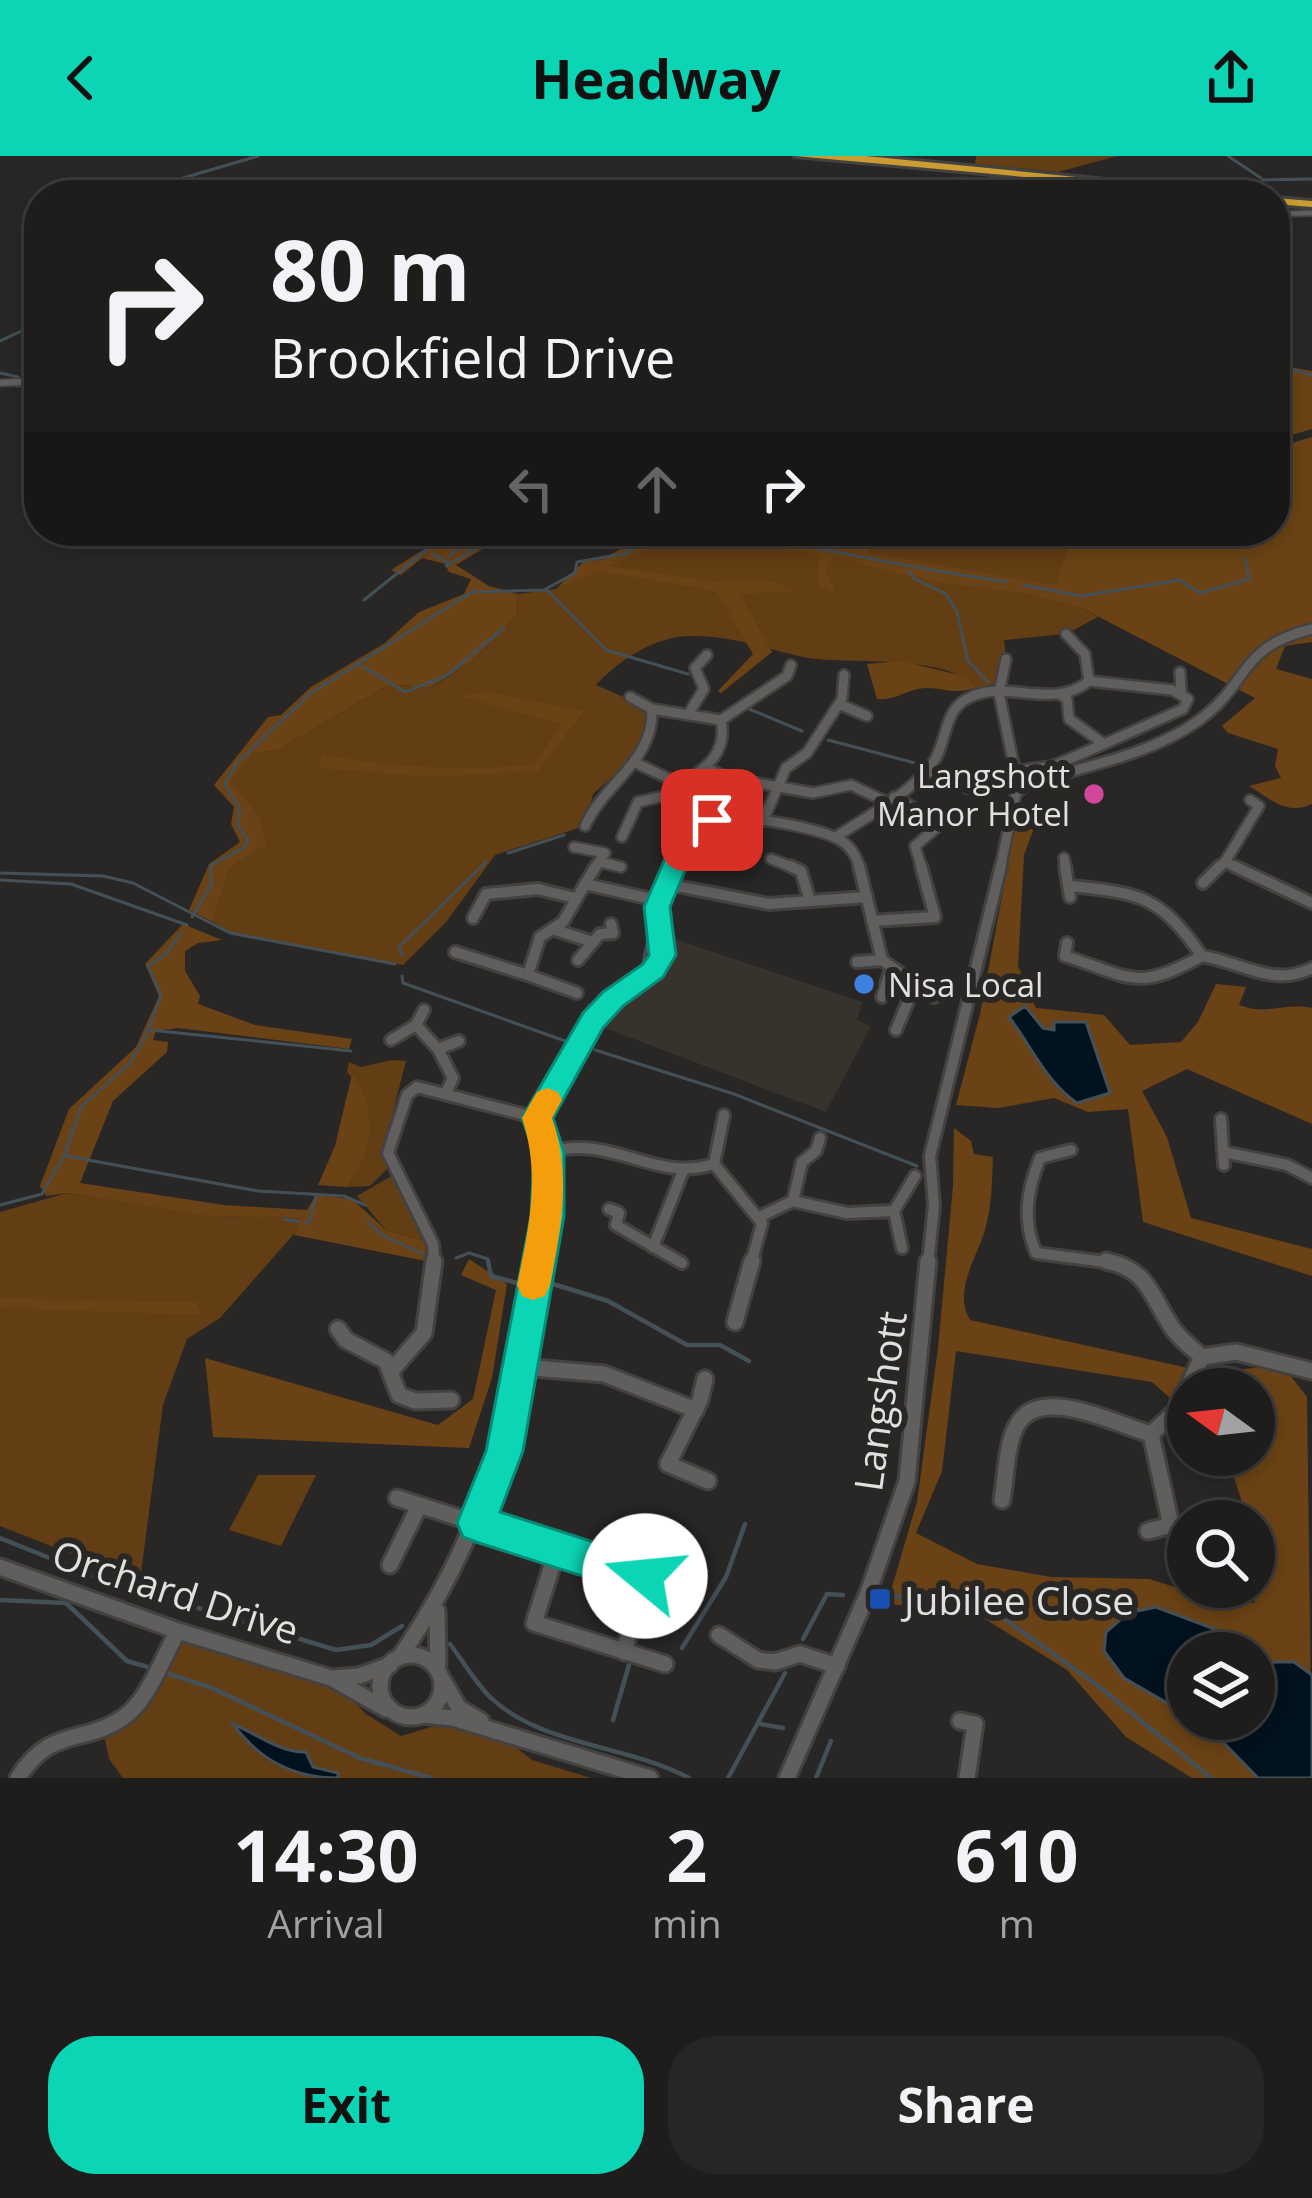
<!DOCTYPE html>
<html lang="en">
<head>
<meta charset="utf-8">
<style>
	body { margin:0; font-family:"Open Sans",sans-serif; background:#272625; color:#f1f3f6; height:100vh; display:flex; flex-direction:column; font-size:45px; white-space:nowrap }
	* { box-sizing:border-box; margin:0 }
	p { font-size:39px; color:#a1a2a3 }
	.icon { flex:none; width:66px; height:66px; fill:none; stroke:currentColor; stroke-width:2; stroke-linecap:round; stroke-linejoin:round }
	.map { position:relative; height:1622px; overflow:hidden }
	.sheet { display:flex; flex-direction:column; background:#1f1d1c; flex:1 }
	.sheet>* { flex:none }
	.guide { position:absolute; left:24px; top:24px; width:1266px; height:366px; border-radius:48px; box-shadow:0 6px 18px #0003,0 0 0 3px #3c3b3b; background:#1f1d1c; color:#f1f3f6; overflow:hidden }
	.needle { width:78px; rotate:285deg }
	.buttons { position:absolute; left:1167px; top:1212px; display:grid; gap:24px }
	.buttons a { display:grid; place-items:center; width:108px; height:108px; border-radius:50%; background:#1f1d1c; box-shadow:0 6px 18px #0003,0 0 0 3px #3c3b3b; font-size:60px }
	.pin { position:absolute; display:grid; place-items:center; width:102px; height:102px; color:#fff; margin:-51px; border-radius:24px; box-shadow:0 6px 18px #0006 }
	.me { position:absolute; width:132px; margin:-66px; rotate:287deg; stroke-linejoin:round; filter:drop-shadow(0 0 9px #0008) }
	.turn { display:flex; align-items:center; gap:42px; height:252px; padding:0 48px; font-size:54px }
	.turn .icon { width:156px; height:156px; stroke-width:2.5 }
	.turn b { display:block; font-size:84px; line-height:102px }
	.lanes { display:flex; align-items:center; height:114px; padding:0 48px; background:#0003; justify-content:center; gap:60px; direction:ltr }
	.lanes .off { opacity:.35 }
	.eta { display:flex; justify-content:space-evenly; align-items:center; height:204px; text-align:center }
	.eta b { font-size:72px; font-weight:700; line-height:84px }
	.button { display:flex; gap:24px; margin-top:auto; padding:24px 48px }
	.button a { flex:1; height:138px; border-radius:48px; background:#0bd5b5; color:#111; font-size:48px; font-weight:700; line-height:138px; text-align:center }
	.button a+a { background:#272625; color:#f1f3f6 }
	header { display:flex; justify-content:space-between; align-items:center; height:156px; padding:0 48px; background:#0bd5b5; color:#111; font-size:54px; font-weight:700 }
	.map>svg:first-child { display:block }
	.industrial { fill:#312c3c }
	.built { fill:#37322c }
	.green { fill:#633d13 }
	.forest { fill:#6a4215; fill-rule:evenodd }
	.water { fill:#00121e; stroke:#445058; stroke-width:3 }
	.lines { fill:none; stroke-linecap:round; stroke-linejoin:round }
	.stream-far1 { stroke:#445058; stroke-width:3 }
	.stream { stroke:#445058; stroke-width:4.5 }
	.street-far4-casing { stroke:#444240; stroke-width:8 }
	.street-far3-casing { stroke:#444240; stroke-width:9 }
	.street-far2-casing { stroke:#444240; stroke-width:14 }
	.street-far1-casing { stroke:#444240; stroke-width:16 }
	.street-casing { stroke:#444240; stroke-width:21 }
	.highway-casing { stroke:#444240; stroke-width:6 }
	.street-far4 { stroke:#615f5d; stroke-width:4.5 }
	.street-far3 { stroke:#615f5d; stroke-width:6 }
	.street-far2 { stroke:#615f5d; stroke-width:9 }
	.street-far1 { stroke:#615f5d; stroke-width:10 }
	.street { stroke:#615f5d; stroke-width:15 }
	.highway { fill:#cb9c31; fill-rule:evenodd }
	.route { fill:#0bd5b5; stroke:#078a76; stroke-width:3 }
	.slow { fill:#f59e0b }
	.hotel-dot { fill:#d1479c; stroke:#292725; stroke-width:4.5 }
	.shop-dot { fill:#3f7fe0; stroke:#292725; stroke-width:4.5 }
	.transit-dot { fill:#1a4fb4; stroke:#292725; stroke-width:4.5 }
	.labels { text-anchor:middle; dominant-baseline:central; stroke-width:12; stroke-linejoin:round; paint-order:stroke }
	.poi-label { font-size:33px; fill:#e1e0de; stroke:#292725; text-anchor:end }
	.near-street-label { font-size:39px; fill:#e1e0de; stroke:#292725 }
	.near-poi-label { font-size:39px; fill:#e1e0de; stroke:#292725; text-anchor:start }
</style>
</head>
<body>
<header><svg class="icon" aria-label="back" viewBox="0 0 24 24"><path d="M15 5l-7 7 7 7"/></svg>Headway<svg class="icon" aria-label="share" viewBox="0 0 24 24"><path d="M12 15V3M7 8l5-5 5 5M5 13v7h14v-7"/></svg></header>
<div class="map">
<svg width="1312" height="1622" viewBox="0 0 1312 1622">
	<rect width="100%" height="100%" fill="#292725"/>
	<!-- industrial -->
	<path class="industrial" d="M954,19L1128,35L1154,39H1051L958,29Z"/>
	<!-- built -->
	<path class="built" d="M669,781L862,846L857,864L871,870L826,956L605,872L618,849L657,818L673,796Z"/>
	<!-- green -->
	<g class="green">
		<path d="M976,0H1117L1058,16L975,8Z"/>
		<path d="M680,375H1074L1078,450L1098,461L1066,478L1004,484L1006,503L999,533L975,532C947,497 852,509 808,502C769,494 731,479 691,480C655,480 619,504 596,529L637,547L650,559L634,602L593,638L585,670L495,699L447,765L403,809L230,777L213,766L230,711L260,675V660L230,626L253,597L278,594L390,528L431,532L472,505L517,459L518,438L556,433Z"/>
		<path d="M392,904L406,905L382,999L391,1009L370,1030L347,1031C371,996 377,949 347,916L349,906L361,911Z"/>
		<path d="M395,1018L425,1085L386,1074L357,1040Z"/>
		<path d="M67,1037L215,1060L308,1062L220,1162L187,1183L163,1249L140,1425L0,1370V1056Z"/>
		<path d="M258,1319H316L281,1390L229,1374Z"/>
		<path d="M178,1475L331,1522L366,1558L401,1580L444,1567L494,1574L532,1604L591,1622H123L109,1603L103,1573L132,1555Z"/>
	</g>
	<!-- forest -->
	<g class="forest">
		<path d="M1275,208L1312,215V273L1275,284Z"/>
		<path d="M1312,281V486L1285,490L1276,513L1312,523V648C1288,660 1270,643 1249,630L1281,622L1275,610L1278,593L1228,577L1222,570L1255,542L1078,450L1025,437L929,425L835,401L826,413L836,438L818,429L819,398L755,388L762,379L843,393L848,375H868V397L1055,429L1074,375H1275V292Z"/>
		<path d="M453,375H512L456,409L489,430L518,438L517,459L472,505L430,532L390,528L278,594L253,597L231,626L260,660L266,689L230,711L213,766L189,754L209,708L240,686L231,668L234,651L214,629L268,561L281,559L311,531L385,487L419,456L464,438L471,423L449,416L445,408L422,402L401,419L391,414Z"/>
		<path d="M655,375H680L609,410L710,425L766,424L799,435L740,438L772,496L721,537L718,535L753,498L716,435L598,415L556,433L584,405L600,404Z"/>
		<path d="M902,505L967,521L975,532C949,539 948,532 926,532C909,532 896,545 877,543L867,508Z"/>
		<path d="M487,536L584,555L538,615L433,621L318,612L322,598C394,613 460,614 533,609L562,568L458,540Z"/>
		<path d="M1027,650L1041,653L1024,699L1018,810L1036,852L1104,859L1130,889L1181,886L1198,866L1216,828L1246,831L1239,849C1268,860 1284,846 1312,852V968L1187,913L1142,935L1167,981L1191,1062L1312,1093V1120L1143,1066L1128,953L1088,956L1054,942L998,952L956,949L980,858L1018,655Z"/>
		<path d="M183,768L222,784L198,787L185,795V815L200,840L198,848L255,869L352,883L349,893L178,872L156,875L153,884L168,886L167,896L113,945L80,1027L224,1049L307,1054L316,1039L352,1043L386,1074L425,1085L426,1105L294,1079L302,1062L210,1060L67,1037L46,1040L40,1030L69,953L136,891L159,840L145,808Z"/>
		<path d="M352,918C379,957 373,994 347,1031L318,1029L335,990Z"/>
		<path d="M954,972L971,985L974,998L993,1001C992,1024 992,1048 986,1070C979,1099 952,1134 970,1164L1211,1217L1262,1211L1289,1218L1307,1241L1312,1622H1192L1126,1581L1067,1514L974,1456L887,1448L917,1346L938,1192L953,1030ZM956,1195L1152,1226L1188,1258V1233H1254V1299H1227L1248,1365H1254L1255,1447L1210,1442L1149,1423L1051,1421L977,1408L916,1377L942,1315ZM1188,1497H1254V1563H1188Z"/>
		<path d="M469,1103L507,1128L492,1222L469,1292L213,1281L205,1202L438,1269L473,1243L496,1134L461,1119Z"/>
		<path d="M0,1142L196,1146L202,1159L0,1152Z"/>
	</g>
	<!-- water -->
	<g class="water">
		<path d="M1025,850L1043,872L1054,874V866H1086L1110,937L1077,947C1046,926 1032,891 1009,861Z"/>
		<path d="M1156,1451L1220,1475L1233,1497H1188V1559L1124,1522L1104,1495L1106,1476L1128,1457Z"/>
		<path d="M1275,1506H1294L1312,1519V1622H1258L1215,1578L1194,1563H1254V1512Z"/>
		<path d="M233,1568C257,1578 281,1597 306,1596L313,1611L338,1617V1622C294,1622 260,1605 233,1568Z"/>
	</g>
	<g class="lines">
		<!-- stream-far1 -->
		<g class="stream-far1">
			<path d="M1228,0L1261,22"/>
			<path d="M1263,24L1312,23"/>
			<path d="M183,39L169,32L182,28L183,22L258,0"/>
			<path d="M0,185L39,167"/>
			<path d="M1275,208L1312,219"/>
			<path d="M0,217L18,221"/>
			<path d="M25,221L39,220"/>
			<path d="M16,230L39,229"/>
			<path d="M722,375C818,391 912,413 1008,426"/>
			<path d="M432,397L450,408"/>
			<path d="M449,400L460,390"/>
			<path d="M446,410L506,375"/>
			<path d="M909,415L915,423L946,438L957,456L968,505L988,526"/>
			<path d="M1024,429L1081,440L1180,424L1200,437L1249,423L1245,402"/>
			<path d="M547,434L606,494L688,518"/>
			<path d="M364,444L450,375"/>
			<path d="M362,510L405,536"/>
			<path d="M405,536L446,520L504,472"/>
			<path d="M749,553L802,575"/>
			<path d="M828,584L915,607"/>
			<path d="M971,629L999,631"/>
			<path d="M508,697L564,679"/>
			<path d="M0,717L103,720L133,727L230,777L395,808"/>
			<path d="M0,724L71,728L187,769"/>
			<path d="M192,761L211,729V709L245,691L248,683L238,671L240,653L225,628L237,607L310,538L472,436L544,434L575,417L577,406L628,397L653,375"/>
			<path d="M402,799L399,791L486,706"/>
			<path d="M402,820L403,827L568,886"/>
			<path d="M589,850L642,812L648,783L644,746"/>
			<path d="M150,874L351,895"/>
			<path d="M595,894L734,938L917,1010"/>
			<path d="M66,1000L258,1035L344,1040L365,1049"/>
			<path d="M0,1049L42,1038L64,1000L81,951L129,908L146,880L161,839L148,810L165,799L181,777"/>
			<path d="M284,1063L299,1066"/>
			<path d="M368,1066L382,1079L423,1098"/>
			<path d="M305,1067H309L316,1039"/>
			<path d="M456,1102L469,1097L488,1103L489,1108"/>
		</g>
		<!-- stream -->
		<g class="stream">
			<path d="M488,1105L491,1120L517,1127"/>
			<path d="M553,1128L608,1145L687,1189H720L749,1205"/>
			<path d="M0,1382L97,1421L336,1494L371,1489L402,1470"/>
			<path d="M893,1439L936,1451H988L1101,1532L1211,1622"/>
			<path d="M0,1444L66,1447L127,1505L151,1512"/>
			<path d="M803,1483L827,1438L843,1439"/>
			<path d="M450,1488C463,1505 475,1526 490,1541C541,1590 628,1589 689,1622"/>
			<path d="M682,1492L726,1421L745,1368"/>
			<path d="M166,1517L212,1532L360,1602L431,1622"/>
			<path d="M613,1564L629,1509"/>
			<path d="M761,1568L783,1572"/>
			<path d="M728,1622L785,1517"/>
			<path d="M816,1622L831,1585"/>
		</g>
		<!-- street-far4 casing -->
		<g class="street-far4-casing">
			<g id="street-far4">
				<path d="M829,39L955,30L1042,39"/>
				<path d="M1275,58L1312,57"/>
			</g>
		</g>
		<!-- street-far3 casing -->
		<g class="street-far3-casing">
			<path id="street-far3" d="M0,227L39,225"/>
		</g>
		<!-- street-far2 casing -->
		<g class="street-far2-casing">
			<g id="street-far2">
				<path d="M1006,503L999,537L1015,615L1053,610L1104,588"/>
				<path d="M1180,516L1181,536"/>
				<path d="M1062,540L1067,543L1069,563L1104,588L1183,553L1188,543L1172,534L1089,525"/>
				<path d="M630,541L652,553L721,564"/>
				<path d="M839,548L867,560"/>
				<path d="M689,557L704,533L695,512L707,499"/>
				<path d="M636,607L680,628L712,664"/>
				<path d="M708,613L729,622L813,637L851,629L887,646"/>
				<path d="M926,614L982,638"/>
				<path d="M680,628C706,613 728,597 721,564L787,520L791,509"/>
				<path d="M894,641L942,667L915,690L922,713"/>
				<path d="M763,665L786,612L807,597L842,543L844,519"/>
				<path d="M585,670C605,626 654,605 652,553"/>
				<path d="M622,681L638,646L686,635"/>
				<path d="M836,681C869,659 907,640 932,608C947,589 943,557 965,544C1003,520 1051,556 1089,525L1085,498L1066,478"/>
				<path d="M574,691L605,697L594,713"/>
				<path d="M1064,702L1066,713"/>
				<path d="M739,703L727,697L742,661"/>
				<path d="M771,703L797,713"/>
				<path d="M600,706L621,711"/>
				<path d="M673,713C681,696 687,675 706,667C732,655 813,670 838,683C850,689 857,701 860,713"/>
				<path d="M1000,713L1016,637L1030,627C1086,610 1150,599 1198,565C1251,527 1237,491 1312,473"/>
				<path d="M1217,713L1225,706"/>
				<path d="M1241,713L1225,706L1259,650L1250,644"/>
			</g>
		</g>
		<!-- street-far1 casing -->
		<g class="street-far1-casing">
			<g id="street-far1">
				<path d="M790,710L801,715L810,745"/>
				<path d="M859,710L882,804"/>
				<path d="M1065,710L1070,741"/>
				<path d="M1234,710L1312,747"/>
				<path d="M1203,727L1220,710"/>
				<path d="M585,728L596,710"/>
				<path d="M667,728L769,748L867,741"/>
				<path d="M1070,730C1141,737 1160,740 1202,800"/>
				<path d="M473,762L486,738L538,733L575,742"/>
				<path d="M872,765L935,761L921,710"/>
				<path d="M552,773L593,786"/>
				<path d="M1067,787L1065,800C1133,822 1136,836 1202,800C1241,806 1273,832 1312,812"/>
				<path d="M455,796L528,819"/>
				<path d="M578,804L600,778L613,777L611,768"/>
				<path d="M857,806L882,804L934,841"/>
				<path d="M577,837L528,819L540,781L563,766L585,728L660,745"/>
				<path d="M882,841L891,813"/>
				<path d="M424,854L416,869L438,893L453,922L446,937"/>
				<path d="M896,874L914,831"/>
				<path d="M391,884L416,869"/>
				<path d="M438,893L459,885"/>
				<path d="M1221,963L1224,1009"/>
				<path d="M1071,994L1040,1002C1027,1034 1022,1064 1036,1097L1121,1108"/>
				<path d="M549,996C614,978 654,1027 714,1008L724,959"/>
				<path d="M1224,996L1287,1009L1312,1022"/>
				<path d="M714,1008L762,1067L751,1108"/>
				<path d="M793,1045L802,1006L816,995L820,982"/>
				<path d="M609,1053L619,1057L616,1069L682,1107"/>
				<path d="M761,1060L793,1045L847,1057L894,1055"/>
				<path d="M653,1091L683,1015"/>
				<path d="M902,1092L894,1055L915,1020"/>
				<path d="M434,1108L433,1088L388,997L407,939L417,931L537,962"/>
				<path d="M537,1108L547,1024L537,962L585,875L613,843L653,814L662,799L657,751L675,710"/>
				<path d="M928,1108L934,1049L930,1000L1001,710"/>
			</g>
		</g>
		<!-- street casing -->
		<g class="street-casing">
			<g id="street">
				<path d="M1106,1105C1149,1113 1151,1141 1173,1173C1181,1184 1192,1192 1202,1201"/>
				<path d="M735,1166L752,1105"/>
				<path d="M338,1173L346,1184L386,1205L399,1239L415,1245L451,1244"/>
				<path d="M522,1211L604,1218L696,1254"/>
				<path d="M391,1215L424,1177L434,1105"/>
				<path d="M705,1223L700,1244L668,1308L708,1325"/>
				<path d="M1151,1278L1171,1369"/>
				<path d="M397,1342L645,1421"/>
				<path d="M1002,1344C1006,1322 1006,1288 1017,1269C1040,1227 1119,1270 1151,1278L1177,1254L1202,1201L1236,1196L1312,1215"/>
				<path d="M1148,1375L1171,1369L1188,1381"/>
				<path d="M557,1394L534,1467L665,1508"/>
				<path d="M390,1409L419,1350"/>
				<path d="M0,1411L178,1475L331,1522L386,1553"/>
				<path d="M437,1455L438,1508"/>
				<path d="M719,1479L758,1504L775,1506L800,1498L837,1510"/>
				<path d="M624,1496L656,1382"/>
				<circle cx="411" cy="1530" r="31"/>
				<path d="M399,1502C491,1371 511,1259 537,1105"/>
				<path d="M334,1522L359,1520L390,1509"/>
				<path d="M442,1523L459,1552L481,1565"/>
				<path d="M422,1559L453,1562L650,1622"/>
				<path d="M960,1565L975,1568L967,1622"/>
				<path d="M18,1622C52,1567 88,1591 129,1557C150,1539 164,1499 178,1475"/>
				<path d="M787,1622L868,1437L907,1325L928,1105"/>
			</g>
		</g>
		<!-- highway casing -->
		<g class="highway-casing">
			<g id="highway">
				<path d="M795,0H866L1258,39H1223Z"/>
				<path d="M1275,42L1312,45V51L1275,48Z"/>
			</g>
		</g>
		<!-- street-far4 -->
		<use href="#street-far4" class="street-far4"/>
		<!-- street-far3 -->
		<use href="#street-far3" class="street-far3"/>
		<!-- street-far2 -->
		<use href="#street-far2" class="street-far2"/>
		<!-- street-far1 -->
		<use href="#street-far1" class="street-far1"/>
		<!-- street -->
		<use href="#street" class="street"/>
		<!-- highway -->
		<use href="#highway" class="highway"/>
	</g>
	<!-- route -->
	<path class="route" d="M712,656L724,664L697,686L670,751L676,799L663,821L623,850L603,872L553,962L564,996V1060L523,1295L500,1356L659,1407L664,1420L659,1434L645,1440L476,1386L463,1381L457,1367L486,1295L531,1060L534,996L522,962L583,857L603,836L643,808L649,799L644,751L674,682Z"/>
	<!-- slow -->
	<path class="slow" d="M547,932L558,936L562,944L552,962C572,1019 561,1072 550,1129L545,1140L533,1144L522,1140L517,1129C529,1072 541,1019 522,962L537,936Z"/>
	<!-- markers -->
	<circle class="hotel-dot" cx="1094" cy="638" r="12"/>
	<circle class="shop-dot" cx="864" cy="828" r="12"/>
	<rect class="transit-dot" x="868" y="1431" width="24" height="24" rx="6"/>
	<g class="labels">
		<!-- poi labels -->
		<g class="poi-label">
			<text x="1070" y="619">Langshott<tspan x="1070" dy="38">Manor Hotel</tspan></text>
			<text x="888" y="828" text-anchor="start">Nisa Local</text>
		</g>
		<!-- near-street labels -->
		<g class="near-street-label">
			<text transform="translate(879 1245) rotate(-82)">Langshott</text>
			<text transform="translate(176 1435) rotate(18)">Orchard Drive</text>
		</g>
		<!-- near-poi labels -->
		<g class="near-poi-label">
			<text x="904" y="1443">Jubilee Close</text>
		</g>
	</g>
</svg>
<div class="buttons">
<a><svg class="needle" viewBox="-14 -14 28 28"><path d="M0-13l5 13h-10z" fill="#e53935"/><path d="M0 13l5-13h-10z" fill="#a1a2a3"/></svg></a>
<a><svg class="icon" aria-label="search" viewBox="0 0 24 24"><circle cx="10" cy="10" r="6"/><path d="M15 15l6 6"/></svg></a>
<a><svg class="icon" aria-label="layers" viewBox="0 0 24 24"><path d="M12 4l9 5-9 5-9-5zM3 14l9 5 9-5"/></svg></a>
</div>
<div class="pin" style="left:712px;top:664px;background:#d93025"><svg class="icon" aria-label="arrive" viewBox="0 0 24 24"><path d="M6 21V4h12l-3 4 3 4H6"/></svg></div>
<svg class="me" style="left:645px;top:1420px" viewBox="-20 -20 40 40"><circle r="19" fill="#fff"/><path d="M0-13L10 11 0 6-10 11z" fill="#0bd5b5"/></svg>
<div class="guide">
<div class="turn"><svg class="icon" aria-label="right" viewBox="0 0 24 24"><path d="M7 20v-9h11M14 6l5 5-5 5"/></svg><div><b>80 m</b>Brookfield Drive</div></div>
<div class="lanes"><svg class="icon off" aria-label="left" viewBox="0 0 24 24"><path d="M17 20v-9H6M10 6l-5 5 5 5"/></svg><svg class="icon off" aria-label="ahead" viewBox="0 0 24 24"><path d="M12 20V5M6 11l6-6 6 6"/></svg><svg class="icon" aria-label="right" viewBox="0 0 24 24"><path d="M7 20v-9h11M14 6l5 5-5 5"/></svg></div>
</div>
</div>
<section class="sheet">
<div class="eta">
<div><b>14:30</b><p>Arrival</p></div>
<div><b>2</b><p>min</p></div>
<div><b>610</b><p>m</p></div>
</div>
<div class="button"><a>Exit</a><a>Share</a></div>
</section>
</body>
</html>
